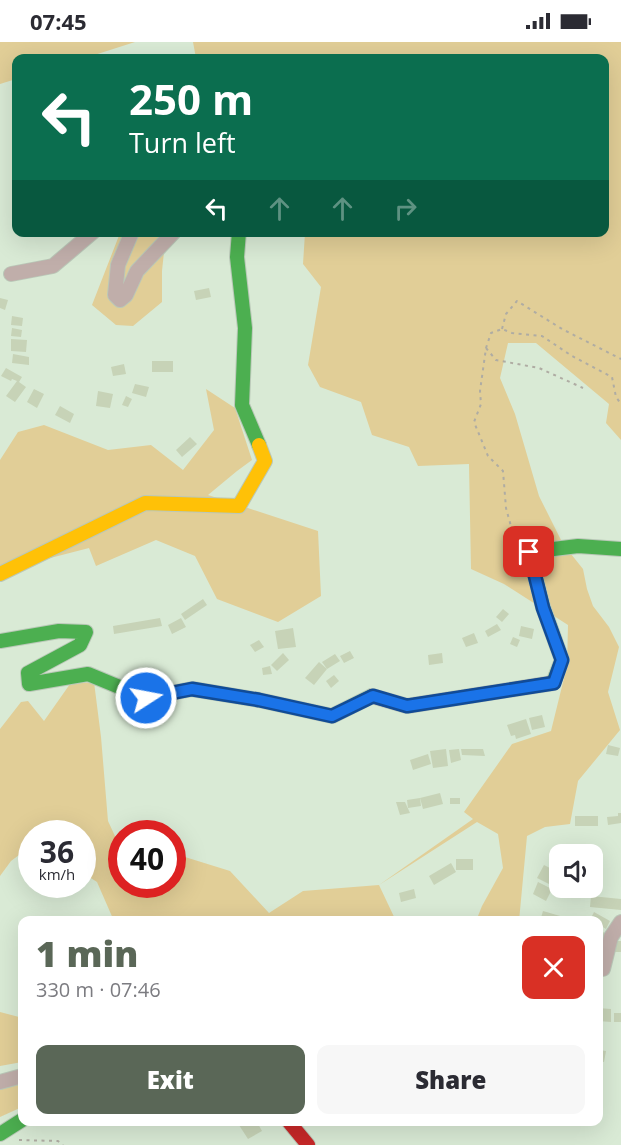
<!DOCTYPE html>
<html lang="en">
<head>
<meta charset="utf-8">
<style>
	body { margin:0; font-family:"Open Sans",sans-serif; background:#f7f7f7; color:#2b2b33; height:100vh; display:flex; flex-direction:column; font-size:22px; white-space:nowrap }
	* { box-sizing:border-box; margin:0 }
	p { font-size:20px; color:#7c7c81 }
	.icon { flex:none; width:33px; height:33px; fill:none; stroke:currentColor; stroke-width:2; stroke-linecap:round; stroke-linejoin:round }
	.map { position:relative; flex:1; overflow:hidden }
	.details { position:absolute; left:18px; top:874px; width:585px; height:210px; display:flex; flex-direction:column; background:#fff; border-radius:12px; box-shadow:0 6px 24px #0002 }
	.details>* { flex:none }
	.top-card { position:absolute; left:12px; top:12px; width:597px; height:183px; border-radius:12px; box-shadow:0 6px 24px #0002; background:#0b6e4f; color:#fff; overflow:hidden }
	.buttons { position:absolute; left:549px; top:802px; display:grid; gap:12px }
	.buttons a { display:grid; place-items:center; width:54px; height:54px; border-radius:12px; background:#fff; box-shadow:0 6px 24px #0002; font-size:30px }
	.speed { position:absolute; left:18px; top:778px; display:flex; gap:12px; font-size:30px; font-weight:700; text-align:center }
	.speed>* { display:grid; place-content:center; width:78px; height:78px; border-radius:50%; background:#fff; box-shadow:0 6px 24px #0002; line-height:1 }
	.speed small { font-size:15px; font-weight:400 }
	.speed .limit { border:9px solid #d22; background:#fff; color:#111 }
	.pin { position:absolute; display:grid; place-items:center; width:51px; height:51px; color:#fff; margin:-26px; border-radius:12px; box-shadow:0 3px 9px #0006 }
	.me { position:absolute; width:66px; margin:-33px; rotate:79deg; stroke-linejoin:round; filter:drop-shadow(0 0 4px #0008) }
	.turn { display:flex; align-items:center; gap:21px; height:126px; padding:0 18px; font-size:27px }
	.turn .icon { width:78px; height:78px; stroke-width:2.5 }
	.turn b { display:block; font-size:42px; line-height:51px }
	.lanes { display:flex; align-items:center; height:57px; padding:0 18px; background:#0003; justify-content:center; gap:30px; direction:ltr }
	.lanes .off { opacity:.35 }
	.round { display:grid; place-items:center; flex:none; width:63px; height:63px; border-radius:12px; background:#f7f7f7 }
	.summary { display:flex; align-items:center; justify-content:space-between; height:102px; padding:0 18px }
	h1 { font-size:36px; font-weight:800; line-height:45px; color:#5a6757 }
	.primary-button { display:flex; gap:12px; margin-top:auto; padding:12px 18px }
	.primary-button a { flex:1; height:69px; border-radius:12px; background:#5a6757; color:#fff; font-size:24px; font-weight:800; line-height:69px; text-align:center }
	.primary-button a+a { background:#f7f7f7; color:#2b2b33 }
	.status { display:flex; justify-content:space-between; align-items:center; height:42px; padding:0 30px; background:#fff; direction:ltr }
	.status svg { height:16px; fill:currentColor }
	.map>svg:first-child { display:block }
	.green { fill:#e1ce97 }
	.building { fill:#c7d3b7 }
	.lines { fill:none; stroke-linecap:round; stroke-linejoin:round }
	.street-casing { stroke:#bac8b8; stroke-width:16 }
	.fast-casing { stroke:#bac8b8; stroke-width:16 }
	.slow-casing { stroke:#bac8b8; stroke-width:16 }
	.jam-casing { stroke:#bac8b8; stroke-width:16 }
	.path { stroke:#afaca3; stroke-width:2; stroke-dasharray:3 4.5; stroke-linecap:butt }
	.street { stroke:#c0aeaa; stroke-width:14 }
	.fast { stroke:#4caf50; stroke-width:14 }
	.slow { stroke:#ffc107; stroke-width:14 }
	.jam { stroke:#c62828; stroke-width:14 }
	.route-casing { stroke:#114b97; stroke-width:15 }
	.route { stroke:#1a73e8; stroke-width:10 }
</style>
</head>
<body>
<div class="status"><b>07:45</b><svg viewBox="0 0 49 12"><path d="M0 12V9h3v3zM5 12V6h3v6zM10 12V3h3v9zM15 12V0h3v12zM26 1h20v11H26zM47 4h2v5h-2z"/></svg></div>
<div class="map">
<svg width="621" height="1103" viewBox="0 0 621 1103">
	<rect width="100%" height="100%" fill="#d9ead5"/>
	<!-- green -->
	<g class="green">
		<path d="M0,0H135L85,16H16V37L0,42Z"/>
		<path d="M193,0H621V398L606,381L609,362L536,301H508L500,336L515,372L539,454L563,502L583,527L587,547L593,564L609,585L619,605L608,650L620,688L578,739L570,782L545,785L527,794L519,879H476L482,864L503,826L498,792L477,780L379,843L396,879H368L358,874L328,879H114L97,840L83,831L82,792H32L31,804L11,819L0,834V687L21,660L28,659L44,679L70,642L94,640L101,695L108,779L121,807L122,843H138L139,845L142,843H172L173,823L185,815L230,829L269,871L303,849L379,843L473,777L464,770L512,702L551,689L567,624L568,583L504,542L471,527L469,422L418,424L409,405L372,393L361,360L320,345L308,323L321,245L303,222L305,191L604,190V16H196Z"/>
		<path d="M120,191H166L162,229V260L133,284L116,283L92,263Z"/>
		<path d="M206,347L235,366L252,418L237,429L208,453L318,489L321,554L278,580L217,557L195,514L156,498L96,524L89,506L0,529V418L18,390L44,383L108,408L151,403L183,428L214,388Z"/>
		<path d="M0,970L19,975L22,973V1020L0,1024Z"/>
		<path d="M22,1035V1065L0,1075V1039Z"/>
	</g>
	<!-- building -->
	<g class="building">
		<path d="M209,246L211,255L196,258L194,249Z"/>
		<path d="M0,256L8,258L5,268L0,266Z"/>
		<path d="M12,274L23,276L22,284L11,283Z"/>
		<path d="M12,286L22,288L21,295L11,294Z"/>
		<path d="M11,297L27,298L26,310L11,309Z"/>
		<path d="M13,312L29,315V323L12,321Z"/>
		<rect x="152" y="319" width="21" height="11"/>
		<path d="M124,322L126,332L113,334L111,325Z"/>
		<path d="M6,326L22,335L19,340L26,345L15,360L6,354L17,339L12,337L11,339L1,334Z"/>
		<path d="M135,342L149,345L146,355L132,351Z"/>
		<path d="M34,347L44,352L37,366L27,360Z"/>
		<path d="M98,349L113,352L110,366L96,364Z"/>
		<path d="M126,354L132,357L128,365L122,363Z"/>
		<path d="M60,364L74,372L70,381L55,373Z"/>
		<path d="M190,395L197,402L182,415L176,408Z"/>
		<path d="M203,557L207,563L185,578L181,572Z"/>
		<path d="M503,567L509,572L502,580L496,575Z"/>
		<path d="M160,576L162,584L114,592L113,584Z"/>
		<path d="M181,576L186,585L172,592L168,583Z"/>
		<path d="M497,582L501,588L488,595L485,589Z"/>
		<path d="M521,584L534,587L532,597L519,594Z"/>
		<path d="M293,586L296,605L278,607L275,589Z"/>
		<path d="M474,591L478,601L466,605L462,596Z"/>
		<path d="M513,595L520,598L517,605L510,602Z"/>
		<path d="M259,598L264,605L255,610L250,603Z"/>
		<path d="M350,609L354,616L344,621L340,614Z"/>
		<path d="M283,611L289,618L277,629L271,623Z"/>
		<path d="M442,611L443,621L429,623L428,613Z"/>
		<path d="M335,612L340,619L327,627L322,620Z"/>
		<path d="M319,620L327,627L314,643L305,636Z"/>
		<path d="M270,624L272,632L263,633L262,626Z"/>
		<path d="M334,633L339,639L331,646L326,639Z"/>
		<path d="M542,673L545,685L532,688L529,676Z"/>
		<path d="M526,677L531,692L516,697L515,693L511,694L507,683Z"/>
		<path d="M608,703L620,706L618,714L606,712Z"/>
		<path d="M446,707L448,724L433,726L430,709Z"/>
		<path d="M459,707L461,718L451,721L449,708Z"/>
		<path d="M461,707H483L485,714L462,713Z"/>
		<path d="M428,712L431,722L413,728L410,718Z"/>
		<path d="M440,751L443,762L423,767L420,756Z"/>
		<path d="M420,756L421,764L408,766L407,758Z"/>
		<rect x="450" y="756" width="10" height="6"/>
		<path d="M396,760H405L410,771L400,773Z"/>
		<path d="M618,771H621V781L608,783L607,775L618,774Z"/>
		<rect x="575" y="774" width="23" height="10"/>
		<rect x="456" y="817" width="17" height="11"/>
		<path d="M451,821L456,830L434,843L429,834Z"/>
		<path d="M544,823L560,831V837L555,845L537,836Z"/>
		<path d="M538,840L552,847L546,859L533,852Z"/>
		<path d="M414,847L416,856L401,860L399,851Z"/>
		<path d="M591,854L621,857V868L590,865Z"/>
		<path d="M543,869L567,876L566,879H540Z"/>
		<path d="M594,870L610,879L606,887L598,882V879L590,878Z"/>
		<path d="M598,887L611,895L603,902L598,898Z"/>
		<rect x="615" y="899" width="6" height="11"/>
		<path d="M598,966L611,967V980L598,979Z"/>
		<rect x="614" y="971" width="7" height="9"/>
		<path d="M599,1008L606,1009L604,1020L598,1019Z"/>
		<path d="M237,1080H257L262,1089L248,1097Z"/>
	</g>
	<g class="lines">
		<!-- street casing -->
		<g class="street-casing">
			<g id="street">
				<path d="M132,190L118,223L115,253L120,258L126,253L137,229L174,190"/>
				<path d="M11,232L53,224L93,190"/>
				<path d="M603,927L611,895L621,880"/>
				<path d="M0,1040L22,1034"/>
			</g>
		</g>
		<!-- fast casing -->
		<g class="fast-casing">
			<g id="fast">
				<path d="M239,190L237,215L245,286L242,363L259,403"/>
				<path d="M0,599L59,589L86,590L80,603L28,631L29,642L88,632L146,656L192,647L259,658L332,674L372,654"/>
				<path d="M553,641L562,618L543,565L529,510L578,504L621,507"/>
				<path d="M0,1092L22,1078"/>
			</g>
		</g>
		<!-- slow casing -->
		<g class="slow-casing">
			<path id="slow" d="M0,532L145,461L239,464L265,419L259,403"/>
		</g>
		<!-- jam casing -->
		<g class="jam-casing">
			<g id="jam">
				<path d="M372,654L407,664L553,641"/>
				<path d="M289,1080L308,1103"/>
			</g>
		</g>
		<!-- path -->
		<g class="path">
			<path d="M502,287L506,272L517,259L562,287L621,317"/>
			<path d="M486,306L496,318L539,326L583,346"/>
			<path d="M519,502L515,499L506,466L503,429L488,414L474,380L481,362L480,349L486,306L491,291L502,287L512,291L542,294L572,314L612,335L616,355L621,362"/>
			<path d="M19,1098L58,1099L63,1103"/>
		</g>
		<!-- street -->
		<use href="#street" class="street"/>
		<!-- fast -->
		<use href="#fast" class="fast"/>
		<!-- slow -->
		<use href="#slow" class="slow"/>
		<!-- jam -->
		<use href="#jam" class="jam"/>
	</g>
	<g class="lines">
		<!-- route casing -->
		<g class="route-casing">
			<path id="route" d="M146,656L192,647L259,658L332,674L373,654L407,664L554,641L562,618L543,566L529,510"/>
		</g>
		<!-- route -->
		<use href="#route" class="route"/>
	</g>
</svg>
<div class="buttons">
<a><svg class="icon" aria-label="sound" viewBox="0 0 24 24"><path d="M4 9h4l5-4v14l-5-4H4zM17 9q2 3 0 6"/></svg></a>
</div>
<div class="speed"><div>36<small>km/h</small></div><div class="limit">40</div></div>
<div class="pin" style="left:529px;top:510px;background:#d93025"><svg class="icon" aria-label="arrive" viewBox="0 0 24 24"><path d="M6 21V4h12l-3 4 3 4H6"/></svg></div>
<svg class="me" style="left:146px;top:656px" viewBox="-20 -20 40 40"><circle r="17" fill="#1a73e8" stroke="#fff" stroke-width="3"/><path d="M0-11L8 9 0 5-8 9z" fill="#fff"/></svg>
<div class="top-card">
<div class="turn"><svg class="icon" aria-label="left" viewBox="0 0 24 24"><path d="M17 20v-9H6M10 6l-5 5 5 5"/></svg><div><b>250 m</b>Turn left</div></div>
<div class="lanes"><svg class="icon" aria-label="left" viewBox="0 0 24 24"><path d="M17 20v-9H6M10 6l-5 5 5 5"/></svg><svg class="icon off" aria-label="ahead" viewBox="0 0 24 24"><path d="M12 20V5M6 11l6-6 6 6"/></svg><svg class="icon off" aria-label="ahead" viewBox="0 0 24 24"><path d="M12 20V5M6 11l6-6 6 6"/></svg><svg class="icon off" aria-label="right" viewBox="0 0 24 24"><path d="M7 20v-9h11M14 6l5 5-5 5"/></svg></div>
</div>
<section class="details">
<div class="summary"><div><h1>1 min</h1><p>330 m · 07:46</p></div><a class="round" style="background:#d93025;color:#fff"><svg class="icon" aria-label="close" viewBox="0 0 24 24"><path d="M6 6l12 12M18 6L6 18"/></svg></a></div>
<div class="primary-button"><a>Exit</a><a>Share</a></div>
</section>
</div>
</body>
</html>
